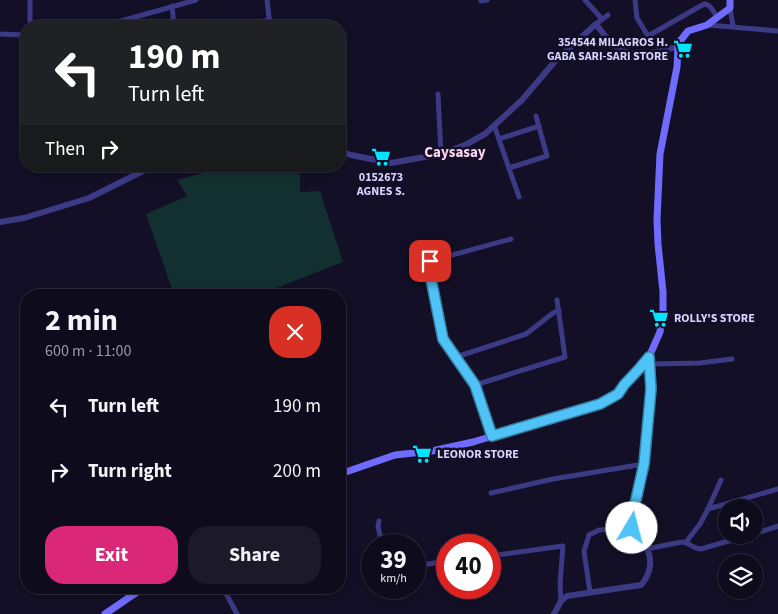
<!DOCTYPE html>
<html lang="en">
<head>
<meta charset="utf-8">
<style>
	body { margin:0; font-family:"Source Sans 3",sans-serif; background:#1c1929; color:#f1f3f6; height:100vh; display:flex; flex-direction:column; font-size:19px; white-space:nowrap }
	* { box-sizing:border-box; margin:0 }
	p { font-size:16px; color:#9b9ba3 }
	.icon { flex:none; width:28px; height:28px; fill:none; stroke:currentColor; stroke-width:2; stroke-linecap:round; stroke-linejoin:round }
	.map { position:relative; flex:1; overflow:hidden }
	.details { position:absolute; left:20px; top:289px; width:326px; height:305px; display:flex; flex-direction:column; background:#0e0b1c; border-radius:20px; box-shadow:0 2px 8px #0003,0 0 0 1px #2e2b3b }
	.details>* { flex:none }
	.hud { position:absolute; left:20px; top:20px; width:326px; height:152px; border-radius:20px; box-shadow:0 2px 8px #0003,0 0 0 1px #2e2b3b; background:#202124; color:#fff; overflow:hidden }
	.fabs { position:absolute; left:718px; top:499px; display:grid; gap:10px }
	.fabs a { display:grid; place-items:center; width:45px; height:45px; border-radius:50%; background:#0e0b1c; box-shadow:0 2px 8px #0003,0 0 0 1px #2e2b3b; font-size:25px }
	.speed { position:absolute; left:361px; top:534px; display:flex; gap:10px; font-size:25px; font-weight:700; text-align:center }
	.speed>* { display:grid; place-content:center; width:65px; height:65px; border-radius:50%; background:#0e0b1c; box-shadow:0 2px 8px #0003,0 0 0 1px #2e2b3b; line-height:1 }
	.speed small { font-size:12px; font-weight:400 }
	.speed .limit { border:8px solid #d22; background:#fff; color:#111 }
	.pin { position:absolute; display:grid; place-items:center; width:42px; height:42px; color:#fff; margin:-21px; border-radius:10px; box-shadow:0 2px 8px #0006 }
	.me { position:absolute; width:55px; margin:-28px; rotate:8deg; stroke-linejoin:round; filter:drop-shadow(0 0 4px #0008) }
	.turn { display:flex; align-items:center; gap:18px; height:105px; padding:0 25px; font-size:22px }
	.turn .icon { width:65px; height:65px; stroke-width:2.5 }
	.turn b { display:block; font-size:35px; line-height:42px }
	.then { display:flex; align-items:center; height:48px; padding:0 25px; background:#0003; gap:10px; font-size:19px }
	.round { display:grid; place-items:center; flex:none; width:52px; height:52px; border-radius:20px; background:#1c1929 }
	.overview { display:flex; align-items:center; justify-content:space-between; height:85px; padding:0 25px }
	h1 { font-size:30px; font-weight:700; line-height:38px }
	.primary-button { display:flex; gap:10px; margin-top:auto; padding:10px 25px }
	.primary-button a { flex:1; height:58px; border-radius:20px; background:#db2777; color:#fff; font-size:20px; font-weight:700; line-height:58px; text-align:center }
	.primary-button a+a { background:#1c1929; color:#f1f3f6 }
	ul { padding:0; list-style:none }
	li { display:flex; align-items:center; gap:15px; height:65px; padding:0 25px }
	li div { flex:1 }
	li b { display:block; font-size:19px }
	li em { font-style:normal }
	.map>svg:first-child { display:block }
	.green { fill:#12302f }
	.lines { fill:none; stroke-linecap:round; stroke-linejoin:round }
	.minor { stroke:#3d3a85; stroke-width:5 }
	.tertiary { stroke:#3d3a85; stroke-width:6 }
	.secondary { stroke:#6f6bff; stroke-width:7 }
	.route-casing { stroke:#337fa1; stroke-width:12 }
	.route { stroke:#4fc3f7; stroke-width:9 }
	.labels { text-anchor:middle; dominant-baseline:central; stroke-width:5; stroke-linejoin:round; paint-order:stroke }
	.poi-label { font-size:12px; font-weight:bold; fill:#d9d4ff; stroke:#130f26; text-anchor:start }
	.quarter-label { font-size:15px; font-weight:bold; fill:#ffd6f0; stroke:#130f26 }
</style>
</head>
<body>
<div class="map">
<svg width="778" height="614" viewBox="0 0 778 614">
	<rect width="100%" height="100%" fill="#130f26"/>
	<!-- green -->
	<path class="green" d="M228,166H300V192L320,191L343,262L258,295H165L173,292L146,214L187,196L177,180Z"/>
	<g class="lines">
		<!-- minor -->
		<g class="minor">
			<path d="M30,0V26"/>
			<path d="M267,0L270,26"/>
			<path d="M585,0L602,19"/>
			<path d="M635,0L637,18L648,36L704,4C711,4 714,13 717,17"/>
			<path d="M481,1L487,0"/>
			<path d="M172,6L174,26"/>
			<path d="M730,8L733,26"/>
			<path d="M596,24L608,15"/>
			<path d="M708,25L778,31"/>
			<path d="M103,26L196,0"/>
			<path d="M232,26L270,20"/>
			<path d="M0,34L26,35"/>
			<path d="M438,94L441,154"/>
			<path d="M494,125L519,197"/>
			<path d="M499,139L539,126"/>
			<path d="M132,166L136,175"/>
			<path d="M509,168L547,156L536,116"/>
			<path d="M456,357L526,334L553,313L559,310"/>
			<path d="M649,364L700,363L732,359"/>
			<path d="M475,385L565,357L557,300"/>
			<path d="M491,436L475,385L443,339L428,264L430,261L511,239"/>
			<path d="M491,493L553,479L644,464"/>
			<path d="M708,509L778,489"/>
			<path d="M379,521L378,526L382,545"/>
			<path d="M754,534L778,526"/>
			<path d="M686,542L700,524L708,509L721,480"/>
			<path d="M646,549L682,542C689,542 693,549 701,549L749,535"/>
			<path d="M490,556L563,546L560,584L561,601"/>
			<path d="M415,566L448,561"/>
			<path d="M223,588L237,614"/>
			<path d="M590,592L584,551L589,535L599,530L632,528"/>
		</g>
		<!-- tertiary -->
		<g class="tertiary">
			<path d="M340,151L351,155L391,163L441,154L465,145L485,134L522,100L556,60L596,24C601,31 607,39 614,45C632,62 657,51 678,47"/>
			<path d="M0,222L24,218L89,198L153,166"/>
			<path d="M554,614L561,601L567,596L641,585C649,576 653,563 648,551C644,543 636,537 632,528L635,504L644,464L651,389L649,357"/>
		</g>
		<!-- secondary -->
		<g class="secondary">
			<path d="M340,474L395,455L432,451L473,442L600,404L618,394L624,385L639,369L649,357L660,332L663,311V292L658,244L657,219L660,154L677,67L678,47L681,40L688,31L707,25L730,8V0"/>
			<path d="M105,614L143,588"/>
		</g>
	</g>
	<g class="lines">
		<!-- route casing -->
		<g class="route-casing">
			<path id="route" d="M430,261L428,264L443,339L475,385L492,436L600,404L618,394L624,385L639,369L649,357L651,389L644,464L635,504L632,528"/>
		</g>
		<!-- route -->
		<use href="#route" class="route"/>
	</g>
	<!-- icons -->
	<defs>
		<g id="supermarket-bare" transform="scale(1.5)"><path d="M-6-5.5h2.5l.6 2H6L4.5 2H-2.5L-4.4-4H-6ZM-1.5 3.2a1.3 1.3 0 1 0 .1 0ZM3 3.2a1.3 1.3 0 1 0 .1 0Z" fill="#00e5ff" stroke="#130f26" stroke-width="2.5" paint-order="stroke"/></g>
	</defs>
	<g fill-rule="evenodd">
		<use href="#supermarket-bare" x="683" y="49"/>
		<use href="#supermarket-bare" x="381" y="157"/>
		<use href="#supermarket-bare" x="659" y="318"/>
		<use href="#supermarket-bare" x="422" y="454"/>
	</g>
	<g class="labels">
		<!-- poi labels -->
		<g class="poi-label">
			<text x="668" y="42" text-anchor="end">354544 MILAGROS H.<tspan x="668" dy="14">GABA SARI-SARI STORE</tspan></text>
			<text x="381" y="177" text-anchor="middle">0152673<tspan x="381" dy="14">AGNES S.</tspan></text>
			<text x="674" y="318">ROLLY'S STORE</text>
			<text x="437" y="454">LEONOR STORE</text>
		</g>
		<!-- quarter labels -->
		<g class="quarter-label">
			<text x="455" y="152">Caysasay</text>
		</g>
	</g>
</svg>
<div class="fabs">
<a><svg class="icon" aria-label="sound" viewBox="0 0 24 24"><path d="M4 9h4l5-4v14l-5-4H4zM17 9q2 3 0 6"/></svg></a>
<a><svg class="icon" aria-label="layers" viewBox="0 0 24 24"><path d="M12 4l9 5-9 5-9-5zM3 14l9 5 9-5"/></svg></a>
</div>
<div class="speed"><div>39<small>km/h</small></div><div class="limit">40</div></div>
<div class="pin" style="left:430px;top:261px;background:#d93025"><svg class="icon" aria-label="arrive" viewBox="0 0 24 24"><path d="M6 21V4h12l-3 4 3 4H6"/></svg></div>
<svg class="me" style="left:632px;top:528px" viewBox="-20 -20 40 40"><circle r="19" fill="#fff"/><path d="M0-13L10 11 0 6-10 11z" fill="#4fc3f7"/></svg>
<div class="hud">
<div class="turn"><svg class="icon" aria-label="left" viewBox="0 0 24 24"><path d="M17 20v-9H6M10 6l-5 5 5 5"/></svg><div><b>190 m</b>Turn left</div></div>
<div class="then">Then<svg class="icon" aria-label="right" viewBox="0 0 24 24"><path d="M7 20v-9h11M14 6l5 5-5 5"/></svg></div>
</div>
<section class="details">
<div class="overview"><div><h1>2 min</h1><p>600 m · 11:00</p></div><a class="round" style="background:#d93025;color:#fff"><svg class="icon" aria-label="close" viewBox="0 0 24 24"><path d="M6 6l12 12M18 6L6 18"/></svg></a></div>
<ul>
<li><svg class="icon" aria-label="left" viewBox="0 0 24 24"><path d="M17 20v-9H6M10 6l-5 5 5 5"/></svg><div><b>Turn left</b></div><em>190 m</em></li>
<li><svg class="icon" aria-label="right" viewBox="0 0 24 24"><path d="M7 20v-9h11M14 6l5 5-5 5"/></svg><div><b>Turn right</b></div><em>200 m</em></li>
</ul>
<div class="primary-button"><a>Exit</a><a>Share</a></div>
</section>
</div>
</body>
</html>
